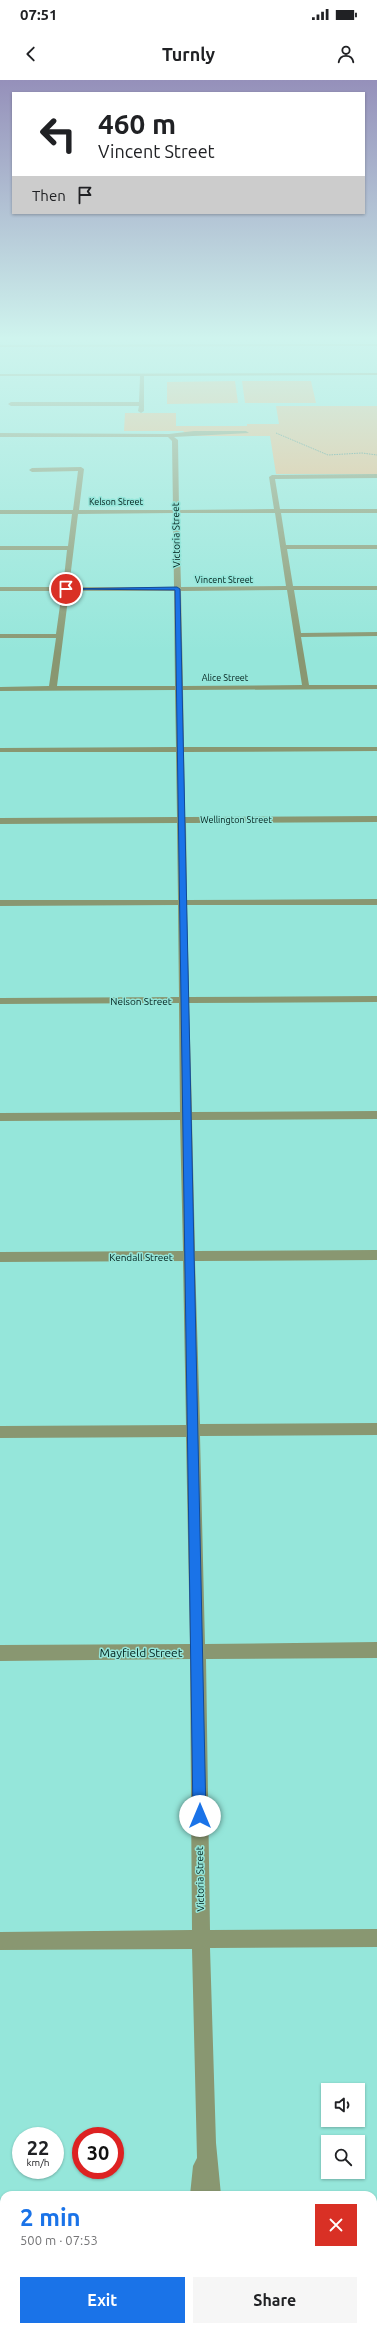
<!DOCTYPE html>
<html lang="en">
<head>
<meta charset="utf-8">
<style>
	body { margin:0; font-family:Ubuntu,sans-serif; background:#f6f6f6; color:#202124; height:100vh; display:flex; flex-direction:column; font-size:15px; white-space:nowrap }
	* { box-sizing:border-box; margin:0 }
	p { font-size:13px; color:#757577 }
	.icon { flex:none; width:22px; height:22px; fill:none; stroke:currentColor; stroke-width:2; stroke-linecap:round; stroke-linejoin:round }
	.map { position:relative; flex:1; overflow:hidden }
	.sheet { position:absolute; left:0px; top:2111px; width:377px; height:140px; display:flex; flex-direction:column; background:#fff; border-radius:12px 12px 0 0; box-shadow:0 1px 3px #0004 }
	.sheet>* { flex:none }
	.hud { position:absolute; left:12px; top:12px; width:353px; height:122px; border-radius:0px; box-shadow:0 1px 3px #0004; background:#fff; color:#202124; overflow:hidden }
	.buttons { position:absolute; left:321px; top:2003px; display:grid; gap:8px }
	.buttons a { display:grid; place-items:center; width:44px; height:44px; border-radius:0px; background:#fff; box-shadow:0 1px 3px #0004; font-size:20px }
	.speed { position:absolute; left:12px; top:2047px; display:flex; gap:8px; font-size:20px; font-weight:700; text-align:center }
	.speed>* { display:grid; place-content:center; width:52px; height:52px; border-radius:50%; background:#fff; box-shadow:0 1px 3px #0004; line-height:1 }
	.speed small { font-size:10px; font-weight:400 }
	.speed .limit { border:6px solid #d22; background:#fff; color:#111 }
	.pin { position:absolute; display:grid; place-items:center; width:34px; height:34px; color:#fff; margin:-17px; border:2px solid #fff; border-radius:50%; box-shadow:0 1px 4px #0007 }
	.me { position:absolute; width:44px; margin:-22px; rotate:0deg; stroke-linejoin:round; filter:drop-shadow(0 0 3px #0008) }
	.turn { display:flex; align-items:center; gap:14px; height:84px; padding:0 20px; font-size:18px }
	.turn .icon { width:52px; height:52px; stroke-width:2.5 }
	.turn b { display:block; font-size:28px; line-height:34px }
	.then { display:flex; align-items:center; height:38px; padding:0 20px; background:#0003; gap:8px; font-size:15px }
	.round { display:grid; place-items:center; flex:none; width:42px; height:42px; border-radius:0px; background:#f6f6f6 }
	.headline { display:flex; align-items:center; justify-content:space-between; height:68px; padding:0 20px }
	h1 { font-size:24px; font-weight:700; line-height:30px; color:#1a73e8 }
	.action { display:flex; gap:8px; margin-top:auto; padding:8px 20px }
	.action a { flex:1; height:46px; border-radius:0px; background:#1a73e8; color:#fff; font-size:16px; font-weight:700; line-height:46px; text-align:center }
	.action a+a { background:#f6f6f6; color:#202124 }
	.status { display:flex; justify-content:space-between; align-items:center; height:28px; padding:0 20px; background:#fff; direction:ltr }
	.status svg { height:11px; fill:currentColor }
	header { display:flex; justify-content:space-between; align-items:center; height:52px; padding:0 20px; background:#fff; font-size:18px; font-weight:700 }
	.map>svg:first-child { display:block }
	.green { fill:#eeb681 }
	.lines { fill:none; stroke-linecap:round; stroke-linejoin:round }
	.path { stroke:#4b847b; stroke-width:1; stroke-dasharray:1.5 1; stroke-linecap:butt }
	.minor { fill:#899771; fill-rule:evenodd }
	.route { fill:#1a73e8; stroke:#114b97 }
	.labels { text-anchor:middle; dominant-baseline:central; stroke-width:3; stroke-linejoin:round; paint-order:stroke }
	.far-street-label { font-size:9px; fill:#001f1b; stroke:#95e6da }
	.street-label { font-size:10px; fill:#001f1b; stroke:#95e6da }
	.near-street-label { font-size:12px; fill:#001f1b; stroke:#95e6da }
</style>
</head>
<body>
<div class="status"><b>07:51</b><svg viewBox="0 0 49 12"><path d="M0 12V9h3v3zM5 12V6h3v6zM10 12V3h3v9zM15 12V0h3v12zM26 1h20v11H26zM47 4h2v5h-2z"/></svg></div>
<header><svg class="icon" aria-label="back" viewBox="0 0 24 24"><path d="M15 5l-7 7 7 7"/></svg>Turnly<svg class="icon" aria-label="person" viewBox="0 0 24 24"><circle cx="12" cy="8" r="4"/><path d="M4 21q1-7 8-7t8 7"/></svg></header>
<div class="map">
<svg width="377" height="2251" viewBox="0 0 377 2251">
	<rect width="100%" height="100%" fill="#95e6da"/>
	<!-- green -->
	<g class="green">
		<path d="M235,301L238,323L167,324V302Z"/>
		<path d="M242,301H311L316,323H245Z"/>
		<path d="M276,326H377V394H276L270,356H189L183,351H124L125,333H176V346H247V344H279Z"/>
	</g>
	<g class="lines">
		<!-- path -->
		<path class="path" d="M276,353L328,375L362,373L377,375"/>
		<!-- minor -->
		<g class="minor">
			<path d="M377,264V266L0,267V265Z"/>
			<path d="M377,293V295L144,296V331L141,333L138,331L139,326H11L8,324L11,322H139L140,296H0V294Z"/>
			<path d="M194,351H246L249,353L174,357L178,360L179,430L274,429L269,397L272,395L377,394V398L275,399L280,429H377V433H281L286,465H377V469H287L293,506H377V510H294L301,553L377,552V556L301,557L309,605H377V609L183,610L184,667H377V671L184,672L185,737L377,736V742L186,743L187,820L377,819V825H187L189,917L377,916V922L189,923L192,1032L377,1031V1039L192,1040L195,1171L377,1170V1180L195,1181L200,1344L377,1343V1355L200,1356L205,1564L377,1562V1578L206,1579L210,1850L377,1849V1867L210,1868L216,2063L221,2115H190L193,2086L197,2078L192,1869L0,1870V1852L192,1850L190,1579L0,1581V1565L190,1564L186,1357L0,1358V1346L186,1345L183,1181L0,1182V1172L183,1171L180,1040L0,1041V1033L180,1032L179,923L0,924V918L179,917L178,825L0,826V820H178L177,743L0,744V738L177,737L176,672H0V668L176,667L175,610L0,611V607L49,606L56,558H0V554H56L62,511H0V507H63L67,470H0V466H68L72,434H0V430H73L78,391L32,392L29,390L32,388L81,387L84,389L79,430H173L172,361L168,357H0V353L169,354ZM173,433L174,507H69L78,434ZM179,433H275L286,506L181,507ZM287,510L302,605L183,606L181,511ZM69,511H174L175,606H57Z"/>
			<path d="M172,2247H194L193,2251H171Z"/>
			<path d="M217,2247H239L240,2251H218Z"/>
		</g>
	</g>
	<!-- sky -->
	<linearGradient id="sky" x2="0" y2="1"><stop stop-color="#9590ba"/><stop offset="0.45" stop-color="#cff4ee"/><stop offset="1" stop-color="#cff4ee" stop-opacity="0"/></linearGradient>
	<rect width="377" height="574" fill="url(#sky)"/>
	<!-- route -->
	<path class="route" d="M177,507L180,509L206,1736L204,1740L200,1742L195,1740L193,1736L175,510L63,509Z"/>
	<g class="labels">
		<!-- far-street labels -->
		<g class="far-street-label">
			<text x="116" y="422">Kelson Street</text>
			<text x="224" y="500">Vincent Street</text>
			<text x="225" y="598">Alice Street</text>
			<text x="236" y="740">Wellington Street</text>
		</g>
		<!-- street labels -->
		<g class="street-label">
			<text transform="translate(176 455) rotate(-91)">Victoria Street</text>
			<text x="141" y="921">Nelson Street</text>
			<text x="141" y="1177">Kendall Street</text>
			<text transform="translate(200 1799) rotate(-91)">Victoria Street</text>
		</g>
		<!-- near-street labels -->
		<g class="near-street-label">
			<text x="141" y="1572">Mayfield Street</text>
		</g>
	</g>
</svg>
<div class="buttons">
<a><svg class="icon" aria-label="sound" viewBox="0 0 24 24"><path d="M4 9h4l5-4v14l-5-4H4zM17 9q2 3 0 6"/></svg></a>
<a><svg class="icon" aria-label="search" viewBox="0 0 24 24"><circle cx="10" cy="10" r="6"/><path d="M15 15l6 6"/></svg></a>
</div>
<div class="speed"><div>22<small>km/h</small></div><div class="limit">30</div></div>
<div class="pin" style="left:66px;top:509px;background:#d93025"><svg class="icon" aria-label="arrive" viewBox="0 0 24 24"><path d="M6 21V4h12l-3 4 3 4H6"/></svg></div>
<svg class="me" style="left:200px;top:1736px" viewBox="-20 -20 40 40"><circle r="19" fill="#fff"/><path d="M0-13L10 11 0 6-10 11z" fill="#1a73e8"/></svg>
<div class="hud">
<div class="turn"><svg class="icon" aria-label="left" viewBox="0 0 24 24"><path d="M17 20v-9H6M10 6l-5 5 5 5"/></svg><div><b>460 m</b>Vincent Street</div></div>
<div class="then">Then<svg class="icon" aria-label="arrive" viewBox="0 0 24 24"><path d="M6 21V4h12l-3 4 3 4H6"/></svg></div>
</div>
<section class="sheet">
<div class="headline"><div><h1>2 min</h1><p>500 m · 07:53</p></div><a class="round" style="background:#d93025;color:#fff"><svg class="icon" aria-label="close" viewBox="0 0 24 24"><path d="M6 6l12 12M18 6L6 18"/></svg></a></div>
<div class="action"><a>Exit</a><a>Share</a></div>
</section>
</div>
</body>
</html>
